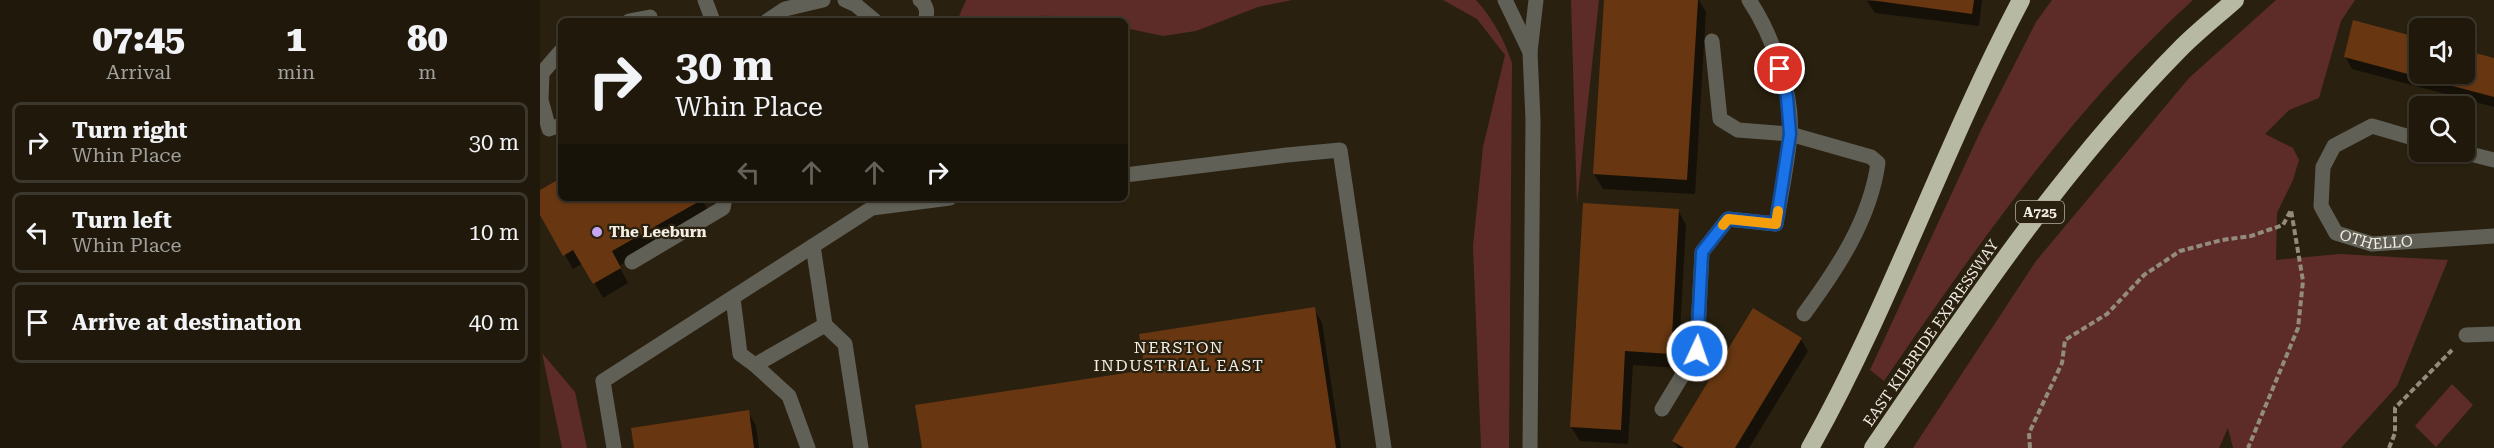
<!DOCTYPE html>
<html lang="en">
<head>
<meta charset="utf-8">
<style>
	body { margin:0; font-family:"Roboto Serif",serif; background:#272114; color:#f1f3f6; height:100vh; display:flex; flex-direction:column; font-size:22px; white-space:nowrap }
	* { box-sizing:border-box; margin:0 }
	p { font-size:20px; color:#a1a09d }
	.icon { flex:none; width:33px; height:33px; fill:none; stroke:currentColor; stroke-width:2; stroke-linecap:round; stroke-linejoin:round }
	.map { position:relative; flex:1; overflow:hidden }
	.side { display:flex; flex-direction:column; background:#1f180b; width:540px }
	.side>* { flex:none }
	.guide { position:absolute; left:18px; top:18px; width:570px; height:183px; border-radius:9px; box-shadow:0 2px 4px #0004,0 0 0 2px #3c372c; background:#1f180b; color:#f1f3f6; overflow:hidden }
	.tools { position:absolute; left:1869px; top:18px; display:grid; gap:12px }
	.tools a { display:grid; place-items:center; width:66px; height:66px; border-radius:9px; background:#1f180b; box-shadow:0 2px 4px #0004,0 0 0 2px #3c372c; font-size:30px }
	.pin { position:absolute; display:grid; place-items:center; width:51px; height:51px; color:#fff; margin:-26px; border:3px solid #fff; border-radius:50%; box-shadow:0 2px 6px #0007 }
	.me { position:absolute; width:66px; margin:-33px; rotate:3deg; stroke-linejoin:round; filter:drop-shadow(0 0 4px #0008) }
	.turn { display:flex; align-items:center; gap:21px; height:126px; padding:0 18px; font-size:27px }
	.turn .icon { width:78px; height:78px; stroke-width:2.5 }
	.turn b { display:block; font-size:42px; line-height:51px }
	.lanes { display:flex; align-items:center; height:57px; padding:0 18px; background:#0003; justify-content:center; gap:30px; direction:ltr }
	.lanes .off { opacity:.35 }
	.eta { display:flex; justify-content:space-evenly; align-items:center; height:102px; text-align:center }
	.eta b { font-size:36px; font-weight:800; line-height:42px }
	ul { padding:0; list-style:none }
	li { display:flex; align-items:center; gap:18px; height:81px; margin:0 12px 9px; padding:0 6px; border:3px solid #3c372c; border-radius:9px }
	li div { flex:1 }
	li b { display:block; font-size:22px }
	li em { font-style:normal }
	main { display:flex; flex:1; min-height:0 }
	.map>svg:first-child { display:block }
	.green { fill:#5d2c28 }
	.shadow { fill:#0007 }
	.building { fill:#683711 }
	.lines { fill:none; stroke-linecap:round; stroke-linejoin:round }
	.path { stroke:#938b7e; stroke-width:4; stroke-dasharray:6 3; stroke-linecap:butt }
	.minor { stroke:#606057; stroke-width:15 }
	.highway { stroke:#b7b9a2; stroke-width:18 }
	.route-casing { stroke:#114b97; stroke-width:15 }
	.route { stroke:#1a73e8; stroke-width:10 }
	.slow { stroke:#f59e0b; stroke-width:10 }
	.poi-dot { fill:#c5a6f0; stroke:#29200f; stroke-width:2 }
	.labels { text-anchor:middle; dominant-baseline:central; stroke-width:4.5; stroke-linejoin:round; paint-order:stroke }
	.shield { fill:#29200f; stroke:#b6b0a3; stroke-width:1.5 }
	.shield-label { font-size:14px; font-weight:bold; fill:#f3ede3 }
	.poi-label { font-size:15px; font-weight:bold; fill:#f3ede3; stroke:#29200f; text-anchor:start }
	.street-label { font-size:15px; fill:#f3ede3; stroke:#29200f }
	.neighbourhood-label { font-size:16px; letter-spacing:1.5px; fill:#f3ede3; stroke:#29200f }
</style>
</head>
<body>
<main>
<section class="side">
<div class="eta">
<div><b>07:45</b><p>Arrival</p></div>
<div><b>1</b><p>min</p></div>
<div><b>80</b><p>m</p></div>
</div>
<ul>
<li><svg class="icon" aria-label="right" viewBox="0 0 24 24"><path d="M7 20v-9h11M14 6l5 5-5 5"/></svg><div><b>Turn right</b><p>Whin Place</p></div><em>30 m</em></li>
<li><svg class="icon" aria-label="left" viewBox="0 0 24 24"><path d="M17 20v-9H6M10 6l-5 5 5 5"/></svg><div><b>Turn left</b><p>Whin Place</p></div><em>10 m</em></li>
<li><svg class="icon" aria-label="arrive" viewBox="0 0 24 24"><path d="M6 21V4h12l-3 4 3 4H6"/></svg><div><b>Arrive at destination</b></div><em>40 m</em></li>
</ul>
</section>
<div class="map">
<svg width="1954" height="448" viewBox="0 0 1954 448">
	<rect width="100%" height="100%" fill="#29200f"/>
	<!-- green -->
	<g class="green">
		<path d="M426,0H752L718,7L656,31L623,36L585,28V21C574,21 562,22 552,21C528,19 504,10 481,21H417Z"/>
		<path d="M903,0H936C953,19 964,39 972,63L969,448H941L933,246L943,147L965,55L937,19Z"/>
		<path d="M1031,0H1059L1037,204Z"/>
		<path d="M1512,0H1653C1531,110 1437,246 1344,381L1330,370L1441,130L1496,22Z"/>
		<path d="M1736,0H1815L1801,21L1779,98L1749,110L1725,134L1753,148L1759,160L1753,180L1737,213L1736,260L1799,254L1908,260L1857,386L1801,448H1693L1688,428L1679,448H1373L1496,261L1649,78Z"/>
		<path d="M2,353L35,392L47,448H22Z"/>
		<path d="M1912,384L1933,405L1896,447L1875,426Z"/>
	</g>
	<!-- shadow -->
	<g class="shadow">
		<path d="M1065,0H1159L1166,12L1155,194L1063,189L1054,174Z"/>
		<path d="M1442,0L1439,26L1335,13L1327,1Z"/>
		<path d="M1805,56L1880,74H1924L1954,60V107L1812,69Z"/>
		<path d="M21,180V198H161L170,214L79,266L88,283L63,298L43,263L33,269L0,212V192Z"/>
		<path d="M1138,210L1146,225L1138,368L1093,365L1088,444L1040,441L1031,427Z"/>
		<path d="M774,309L782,323L801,448H383L606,372Z"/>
		<path d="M1261,339L1268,351L1209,448H1138L1133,441Z"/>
		<path d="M208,412L216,426L219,448H96Z"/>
	</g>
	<!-- building -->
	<g class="building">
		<path d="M1064,0H1158L1147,180L1053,174Z"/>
		<path d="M1330,0H1434L1432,14Z"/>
		<path d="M1813,20L1880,38V74H1924V50L1954,58V97L1804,57Z"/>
		<path d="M21,178V198H165L72,251L81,268L53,284L33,250L23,256L0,215V190Z"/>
		<path d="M1043,203L1139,209L1131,354L1085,351L1081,430L1030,427Z"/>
		<path d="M775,307L796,448H382L375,405L605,370L599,334Z"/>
		<path d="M1213,308L1262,338L1195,448H1144L1132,441Z"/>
		<path d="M209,410L214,448H94L91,428Z"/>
	</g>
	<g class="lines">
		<!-- path -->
		<g class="path">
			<path d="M1490,448L1489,433L1522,363L1525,340L1567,314L1604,275L1640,251L1682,240L1711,236L1743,225L1751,210L1763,281L1758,328L1708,448"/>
			<path d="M1849,448L1855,433V408L1912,350"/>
		</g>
		<!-- minor -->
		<g class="minor">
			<path d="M165,0L173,21"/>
			<path d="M305,0L316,5L335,21"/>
			<path d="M380,0C387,5 388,13 385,21"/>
			<path d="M965,0L990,52"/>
			<path d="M89,21L110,17"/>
			<path d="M227,21L245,9L283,0"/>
			<path d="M1172,41L1180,119L1198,130L1250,134L1331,157L1338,163C1330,220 1297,269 1264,314"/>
			<path d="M21,51L2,73L1,100L9,129L21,125"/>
			<path id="s1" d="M1880,140L1832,126L1794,146L1783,167L1781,206L1796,233L1832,244L1954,236"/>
			<path d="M1922,152L1954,160"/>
			<path d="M585,175L747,155L800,150L844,448"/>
			<path d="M273,246L285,325"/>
			<path d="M92,262L183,208L185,198"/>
			<path d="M193,298L200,354L215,365"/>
			<path d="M1926,335L1954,334"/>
			<path d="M1122,409L1157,351L1162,252L1188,219L1236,224C1241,195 1247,166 1250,136C1254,95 1232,34 1209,0"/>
			<path d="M74,448L63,381L332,208L410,198"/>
			<path d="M268,448L249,396L215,365L285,325L305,344L321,448"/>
			<path d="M990,448L993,120L990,52L996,0"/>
		</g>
		<!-- highway -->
		<g class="highway">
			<path d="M1270,448C1351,304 1404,146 1481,0"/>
			<path d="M1333,448C1428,309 1522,168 1641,48C1658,31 1677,16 1695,0"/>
		</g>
	</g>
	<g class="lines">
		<!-- route casing -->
		<g class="route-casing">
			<path id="route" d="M1157,351L1162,252L1188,219L1236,224L1250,134L1247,97L1240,69"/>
		</g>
		<!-- route -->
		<use href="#route" class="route"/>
		<!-- slow -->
		<path class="slow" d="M1183,225L1188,219L1236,224L1238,211"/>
	</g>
	<!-- markers -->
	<circle class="poi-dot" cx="57" cy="232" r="6"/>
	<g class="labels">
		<!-- shield labels -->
		<rect class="shield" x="1476" y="201" width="48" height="22" rx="4.5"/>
		<g class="shield-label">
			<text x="1500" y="212">A725</text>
		</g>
		<!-- poi labels -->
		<g class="poi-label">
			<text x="69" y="232">The Leeburn</text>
		</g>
		<!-- street labels -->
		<g class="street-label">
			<text stroke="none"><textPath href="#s1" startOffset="228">OTHELLO</textPath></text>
			<text transform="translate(1391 333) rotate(-55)">EAST KILBRIDE EXPRESSWAY</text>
		</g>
		<!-- neighbourhood labels -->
		<g class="neighbourhood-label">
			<text x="639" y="347">NERSTON<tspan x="639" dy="18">INDUSTRIAL EAST</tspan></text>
		</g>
	</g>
</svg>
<div class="tools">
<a><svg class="icon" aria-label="sound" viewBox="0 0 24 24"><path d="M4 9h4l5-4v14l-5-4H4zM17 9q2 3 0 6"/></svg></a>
<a><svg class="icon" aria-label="search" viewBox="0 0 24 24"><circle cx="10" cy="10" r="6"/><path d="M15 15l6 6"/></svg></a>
</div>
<div class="pin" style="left:1240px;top:69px;background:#d93025"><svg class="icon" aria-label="arrive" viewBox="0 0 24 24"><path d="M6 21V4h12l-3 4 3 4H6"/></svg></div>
<svg class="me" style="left:1157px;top:351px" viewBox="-20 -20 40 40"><circle r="17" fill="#1a73e8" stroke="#fff" stroke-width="3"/><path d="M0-11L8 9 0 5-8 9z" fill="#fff"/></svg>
<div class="guide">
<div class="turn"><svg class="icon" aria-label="right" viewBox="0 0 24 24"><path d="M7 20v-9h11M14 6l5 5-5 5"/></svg><div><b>30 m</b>Whin Place</div></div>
<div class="lanes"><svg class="icon off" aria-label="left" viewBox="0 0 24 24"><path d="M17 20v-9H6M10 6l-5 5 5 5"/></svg><svg class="icon off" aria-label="ahead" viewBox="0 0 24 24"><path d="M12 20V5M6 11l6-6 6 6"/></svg><svg class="icon off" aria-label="ahead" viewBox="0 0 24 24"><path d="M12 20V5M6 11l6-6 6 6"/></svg><svg class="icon" aria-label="right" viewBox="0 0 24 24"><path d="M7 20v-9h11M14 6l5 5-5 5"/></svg></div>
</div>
</div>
</main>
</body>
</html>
